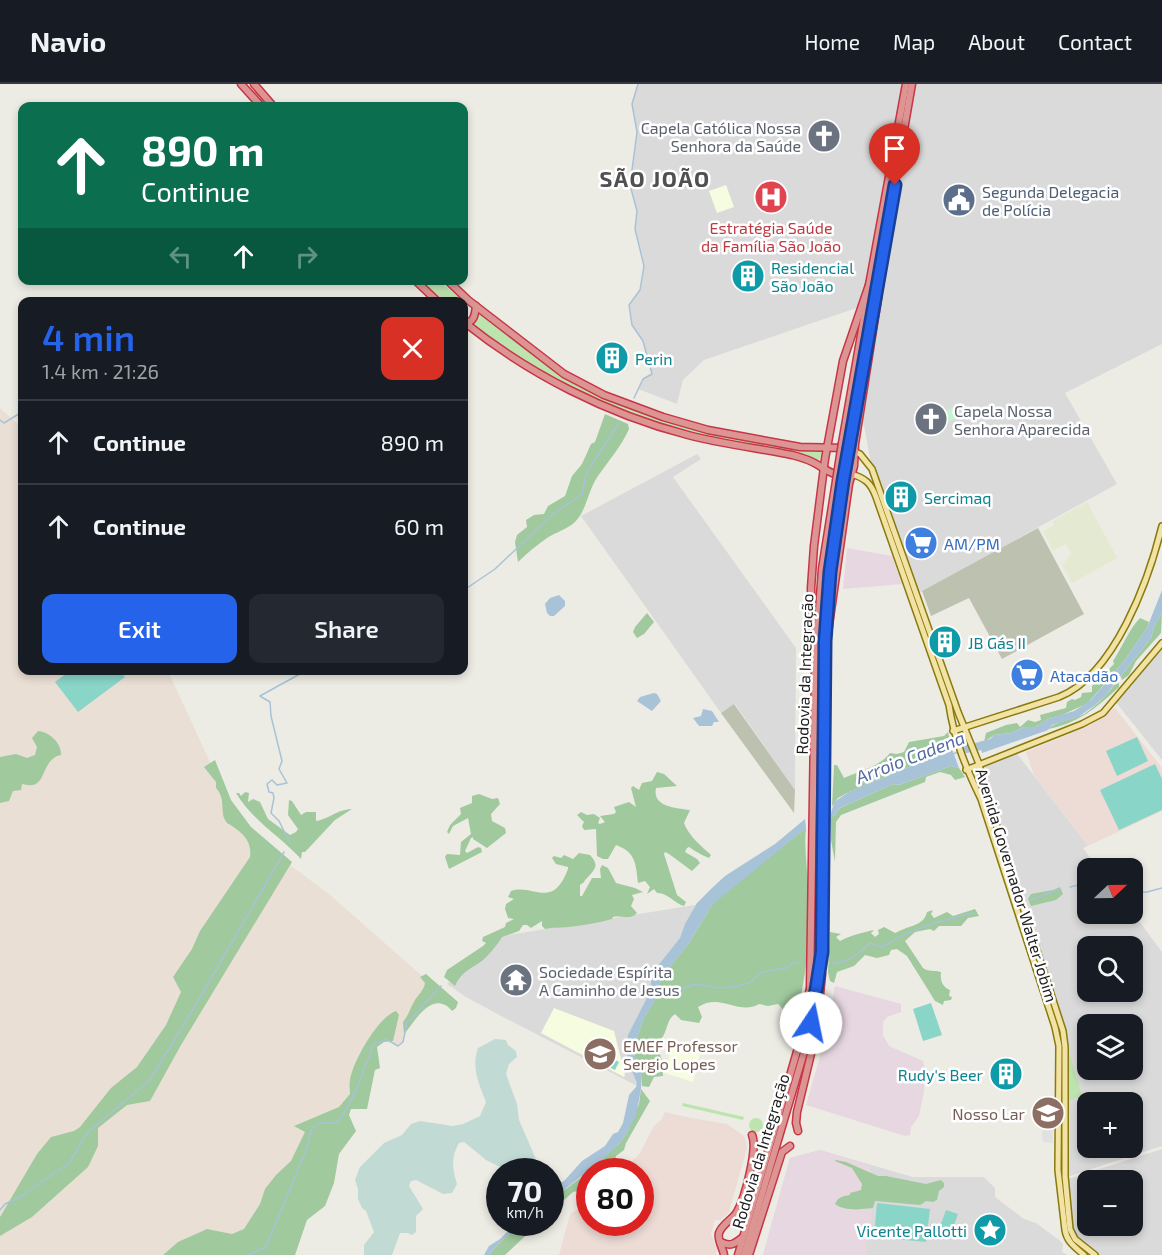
<!DOCTYPE html>
<html lang="en">
<head>
<meta charset="utf-8">
<style>
	body { margin:0; font-family:"Exo 2",sans-serif; background:#242831; color:#f1f3f6; height:100vh; display:flex; flex-direction:column; font-size:22px; white-space:nowrap }
	* { box-sizing:border-box; margin:0 }
	p { font-size:20px; color:#9ea1a6 }
	.icon { flex:none; width:33px; height:33px; fill:none; stroke:currentColor; stroke-width:2; stroke-linecap:round; stroke-linejoin:round }
	.map { position:relative; flex:1; overflow:hidden }
	.panel { position:absolute; left:18px; top:213px; width:450px; height:378px; display:flex; flex-direction:column; background:#171b24; border-radius:12px; box-shadow:0 3px 9px #0003 }
	.panel>* { flex:none }
	.top-card { position:absolute; left:18px; top:18px; width:450px; height:183px; border-radius:12px; box-shadow:0 3px 9px #0003; background:#0b6e4f; color:#fff; overflow:hidden }
	.needle { width:39px; rotate:68deg }
	.fabs { position:absolute; left:1077px; top:774px; display:grid; gap:12px }
	.fabs a { display:grid; place-items:center; width:66px; height:66px; border-radius:12px; background:#171b24; box-shadow:0 3px 9px #0003; font-size:30px }
	.speed { position:absolute; left:486px; top:1074px; display:flex; gap:12px; font-size:30px; font-weight:700; text-align:center }
	.speed>* { display:grid; place-content:center; width:78px; height:78px; border-radius:50%; background:#171b24; box-shadow:0 3px 9px #0003; line-height:1 }
	.speed small { font-size:15px; font-weight:400 }
	.speed .limit { border:9px solid #d22; background:#fff; color:#111 }
	.pin { position:absolute; display:grid; place-items:center; width:51px; height:51px; color:#fff; margin:-62px -26px; border-radius:50% 50% 50% 0; rotate:-45deg; box-shadow:0 0 6px #0007 }
	.pin .icon { rotate:45deg }
	.me { position:absolute; width:66px; margin:-33px; rotate:11deg; stroke-linejoin:round; filter:drop-shadow(0 0 4px #0008) }
	.turn { display:flex; align-items:center; gap:21px; height:126px; padding:0 24px; font-size:27px }
	.turn .icon { width:78px; height:78px; stroke-width:2.5 }
	.turn b { display:block; font-size:42px; line-height:51px }
	.lanes { display:flex; align-items:center; height:57px; padding:0 24px; background:#0003; justify-content:center; gap:30px; direction:ltr }
	.lanes .off { opacity:.35 }
	.round { display:grid; place-items:center; flex:none; width:63px; height:63px; border-radius:12px; background:#242831 }
	.headline { display:flex; align-items:center; justify-content:space-between; height:102px; padding:0 24px }
	h1 { font-size:36px; font-weight:600; line-height:45px; color:#2563eb }
	.button { display:flex; gap:12px; margin-top:auto; padding:12px 24px }
	.button a { flex:1; height:69px; border-radius:12px; background:#2563eb; color:#fff; font-size:24px; font-weight:600; line-height:69px; text-align:center }
	.button a+a { background:#242831; color:#f1f3f6 }
	ul { padding:0; list-style:none }
	li { display:flex; align-items:center; gap:18px; height:84px; padding:0 24px; border-top:2px solid #363941 }
	li div { flex:1 }
	li b { display:block; font-size:22px }
	li em { font-style:normal }
	header { display:flex; align-items:center; gap:36px; box-sizing:border-box; height:84px; padding:0 30px; background:#171b24; border-bottom:2px solid #363941 }
	header strong { font-size:28px }
	nav { display:flex; gap:33px; margin-inline-start:auto; font-size:21px }
	.map>svg:first-child { display:block }
	.residential { fill:#dbdada; fill-rule:evenodd }
	.commercial { fill:#eddbd5 }
	.industrial { fill:#e6d7e0 }
	.education { fill:#f5fcdf }
	.military { fill:#eadfd4 }
	.construction { fill:#bdc1b0 }
	.farmland { fill:#e3ead1 }
	.grass { fill:#bde3ae }
	.forest { fill:#a0c99d }
	.wetland { fill:#c2dad4 }
	.park { fill:#c5f4d3 }
	.pitch { fill:#89d5c8 }
	.parking { fill:#e1e1e1 }
	.water { fill:#a8c2d7 }
	.lines { fill:none; stroke-linecap:round; stroke-linejoin:round }
	.stream { stroke:#a8c2d7; stroke-width:1.5 }
	.river { stroke:#a8c2d7; stroke-width:8 }
	.major-casing { stroke:#887a0e; stroke-width:8 }
	.highway-casing { stroke:#c73547; stroke-width:9 }
	.major { stroke:#f2e2a4; stroke-width:5 }
	.highway { stroke:#dd9593; stroke-width:6 }
	.highway-bridge-casing { stroke:#c73547; stroke-width:9; stroke-linecap:butt }
	.highway-bridge { stroke:#dd9593; stroke-width:6 }
	.route-casing { stroke:#184099; stroke-width:15 }
	.route { stroke:#2563eb; stroke-width:10 }
	.labels { text-anchor:middle; dominant-baseline:central; stroke-width:5; stroke-linejoin:round; paint-order:stroke }
	.worship-label { font-size:16px; fill:#5b616d; stroke:#fff; text-anchor:start }
	.service-label { font-size:16px; fill:#4e5e75; stroke:#fff; text-anchor:start }
	.health-label { font-size:16px; fill:#be3a42; stroke:#fff }
	.culture-label { font-size:16px; fill:#0d838f; stroke:#fff; text-anchor:start }
	.shop-label { font-size:16px; fill:#366cbe; stroke:#fff; text-anchor:start }
	.street-label { font-size:16px; fill:#1d1d1d; stroke:#fff }
	.education-label { font-size:16px; fill:#785e54; stroke:#fff; text-anchor:start }
	.water-label { font-size:18px; font-style:italic; fill:#536aa3; stroke:#fff }
	.district-label { font-size:22px; font-weight:bold; letter-spacing:1.5px; fill:#505050; stroke:#fff }
</style>
</head>
<body>
<header>
<strong>Navio</strong>
<nav><a>Home</a><a>Map</a><a>About</a><a>Contact</a></nav>
</header>
<div class="map">
<svg width="1162" height="1171" viewBox="0 0 1162 1171">
	<rect width="100%" height="100%" fill="#edece4"/>
	<!-- residential -->
	<g class="residential">
		<path d="M638,0H1162V260L1065,309L1117,400L917,510L872,385L861,325L878,214L876,193L871,219L704,276L683,296L677,320L638,305L643,295L652,290L643,257L632,241L629,221L640,206L644,182L635,145L637,127L630,101L637,48L632,20Z"/>
		<path d="M697,370L701,375L673,393L796,564L795,706L735,620L721,629L581,432Z"/>
		<path d="M1162,559V676L1115,617Z"/>
		<path d="M1015,667L1088,762L1083,764L1098,784H1088V830L1133,829L1162,868V1062L1070,1092H1065L1063,947L979,681ZM1088,862H1132V908H1088ZM1088,940H1132V986H1088ZM1088,1018H1132V1064H1088Z"/>
		<path d="M701,820L639,1003L503,933L466,913L447,900L502,852Z"/>
		<path d="M1162,1065V1171H1089L1070,1155L1067,1147L1062,1097ZM1088,1096H1132V1142H1088Z"/>
		<path d="M820,1066L913,1093H984L995,1104V1113L1024,1135L1036,1139L1059,1156L1063,1160L1062,1168L1068,1171H763L790,1074Z"/>
	</g>
	<!-- commercial -->
	<g class="commercial">
		<path d="M1115,624L1162,684V727L1088,762L1034,691L1026,668L1091,641Z"/>
		<path d="M665,1028L691,1034L727,1040L744,1052L746,1057L747,1064L729,1128L721,1136H715L711,1150L717,1165L716,1171H559L570,1130L589,1118L590,1138H640V1088L623,1087L640,1069L654,1042L661,1036Z"/>
	</g>
	<!-- industrial -->
	<g class="industrial">
		<path d="M847,464L892,472L902,500L843,505Z"/>
		<path d="M835,902L901,920V928L887,933L883,938V951L889,962L923,977L925,985L924,1007L919,1032L911,1043L910,1051L905,1052L806,1021L825,955Z"/>
		<path d="M820,1066L870,1082L872,1156L865,1157L867,1171H763L790,1074Z"/>
	</g>
	<!-- education -->
	<g class="education">
		<path d="M726,101L734,123L717,129L709,107Z"/>
		<path d="M554,924L614,947L625,991L624,993L541,949Z"/>
		<path d="M672,962L700,970L693,998L665,989Z"/>
	</g>
	<!-- military -->
	<path class="military" d="M0,324L22,344V586L168,587L235,732L259,758L329,810L437,905L407,938L403,958L398,962L386,955L373,961L357,1007L248,1171H0Z"/>
	<!-- construction -->
	<g class="construction">
		<path d="M1038,444L1084,530L1002,575L969,514L931,532L922,507Z"/>
		<path d="M734,620L795,706L794,729L721,629Z"/>
	</g>
	<!-- farmland -->
	<path class="farmland" d="M1087,418L1117,474L1072,499L1062,481L1071,470L1066,460L1053,467L1043,447L1054,441L1053,437Z"/>
	<!-- grass -->
	<g class="grass">
		<path d="M421,197H439L463,217H444Z"/>
		<path d="M478,228C513,253 552,289 590,307C654,338 728,348 797,364L822,367L819,377C805,368 787,367 771,364C747,360 723,356 699,350C616,330 540,291 470,240L477,236Z"/>
		<path d="M1069,969L1082,1012L1069,1016Z"/>
		<path d="M683,1019L744,1033L743,1036L682,1022Z"/>
		<circle cx="756" cy="1041" r="7"/>
	</g>
	<!-- forest -->
	<g class="forest">
		<path d="M605,330L628,340L629,345C621,363 609,376 598,392C588,406 587,426 575,438C566,446 556,448 547,454C537,461 527,469 518,478L515,458L517,451L527,443L526,436L534,431L544,430L548,422L565,412L572,392L582,380L591,360L595,358Z"/>
		<path d="M647,529L654,538L644,550L637,554L633,548L635,543Z"/>
		<path d="M1162,529L1161,549L1136,577L1129,591L1122,596L1121,592L1151,554L1154,543Z"/>
		<path d="M1140,534L1149,538L1147,544L1124,577L1088,619L1062,631L1050,634L1035,643H1024L1011,649L994,651L984,658L986,649L1006,641L1017,639L1020,643L1028,636L1035,638L1041,636L1040,631L1066,624L1067,618L1072,615L1075,616L1081,613L1082,609L1092,608V602L1114,580L1113,577C1122,564 1129,545 1140,534Z"/>
		<path d="M1119,595V603C1098,623 1077,640 1048,645C1056,637 1073,636 1084,630C1098,621 1109,608 1119,595Z"/>
		<path d="M38,647C50,648 62,660 61,671C42,675 46,700 32,701C28,702 25,700 22,700L21,706L13,707L9,717L0,719V673L16,670L27,674L35,671L37,663L32,654Z"/>
		<path d="M948,648L952,665L849,708L838,714L832,722L834,681H837L844,694C860,687 879,683 890,669L897,670L904,668L909,658L944,652Z"/>
		<path d="M215,676L231,716L251,743L292,778L181,961L150,1017L127,1021L98,1044V1062L88,1083L32,1133L0,1152V1133L37,1070L51,1053L74,1047L80,1043L111,1004L137,983L166,941L181,908L173,893L192,865L200,847L250,773C252,758 244,750 232,742C228,739 228,741 225,736C220,726 226,715 216,704V698L204,683Z"/>
		<path d="M951,682L959,684L965,693L955,696L951,691L940,688L926,693L925,698L841,731L836,738L835,778L831,756L830,733L835,731L840,724L893,700L899,701Z"/>
		<path d="M657,688L664,690L677,702L656,704C652,723 676,724 690,726L684,739C688,751 701,762 711,771L709,774C703,772 695,767 689,763L687,764L685,768L697,775L700,779L692,787L669,770L665,768L664,770L677,811L686,818L684,822C674,819 667,808 657,809L654,805L647,810L650,803L645,797L638,799C636,781 636,768 616,761L608,775H603L597,772L596,745L584,746L582,742L584,738L577,731L581,728L587,731L594,730L600,734L598,739L600,740L605,738L600,732L614,730L616,728L614,723L629,718L636,723L631,704L633,702L639,706L642,699L652,697Z"/>
		<path d="M245,708L249,709L248,718L253,715L260,718L268,735L290,751L296,748L298,745L288,731L289,716L292,717L301,731L306,728H316V737C332,734 335,726 352,725L335,736L305,768H302L301,775C280,752 252,736 236,709H239L241,712Z"/>
		<path d="M479,710L492,715L498,714L500,720L491,730L492,737L505,744L506,749L487,764L473,755V753L471,754L465,767L467,769L478,763L481,764L482,768L449,785L445,773L447,770L460,771L461,758L471,750L468,734L453,742L449,750L447,748L450,741L461,730L460,724L472,719V712Z"/>
		<path d="M806,744C804,762 807,782 808,801C809,840 809,884 798,923L785,927L778,920L768,922L759,920C738,932 721,908 698,923L702,933L699,939L681,936L675,930C668,935 668,941 665,948C663,954 659,956 657,962L662,976L663,992L654,993L649,1003L642,1002V989L634,970V964L643,936L656,914L659,901L666,888L689,859L712,821L718,814Z"/>
		<path d="M579,769L590,771C599,781 596,784 588,793C580,801 589,795 580,801V812H582L592,794H601L600,785L602,781L608,784L616,799L635,804L643,808L632,811L634,815L631,822L637,829C629,837 621,831 613,833L612,835C598,839 584,841 569,843C561,844 554,843 545,845L542,842V837L531,844L527,841H523L519,847L502,853C499,859 485,876 479,879C469,885 460,890 455,902L444,893L447,886L483,862L486,859L482,857L483,853L505,843L506,839L514,835L508,834L505,825L506,820L514,815L508,813L511,807C533,799 552,827 568,785V783L556,780L552,774L554,772L561,774L564,771L573,775Z"/>
		<path d="M1060,803L1063,810L1056,816L1031,822L1028,815L1031,810L1053,806Z"/>
		<path d="M975,825L979,832L968,834L961,842H939L934,847L930,845L915,848L905,857L923,884C928,888 935,886 941,888C940,896 942,903 950,906L949,912L952,913L951,916L944,917L943,921L935,917L907,872L897,865L891,866L889,871L877,874L865,871L854,882L837,888L834,899L830,897L828,888L830,848L841,850L836,853L840,857C851,851 861,849 874,846L871,849L875,853L879,850L878,846L884,843L895,849C898,848 900,846 904,845C914,841 924,840 927,828L933,826L931,830L934,834L947,828L953,832Z"/>
		<path d="M426,890L458,918L456,924L452,927C450,925 448,922 445,921C427,912 412,942 404,950L403,938C409,931 410,924 415,916C419,910 424,906 425,899L420,893Z"/>
		<path d="M396,927L399,931L393,957L384,958L377,963L380,984L375,986L367,1025H351L349,1031L356,1047L339,1070L334,1099L325,1122L307,1136L295,1171H163L178,1158L207,1145L232,1150L244,1145L260,1120L265,1105L276,1091L291,1077L305,1048L294,1042L339,1023L350,1010C350,1006 349,1000 350,996C353,977 378,933 396,927Z"/>
		<path d="M641,1005L650,1017L626,1059L624,1066L616,1072L613,1082C606,1081 603,1079 599,1087L590,1088L589,1104L573,1108L551,1128V1116L583,1092L621,1058L629,1045L639,1020Z"/>
		<path d="M836,1076L846,1078L878,1092H886L926,1100L941,1096L944,1099V1103L939,1107L937,1116L933,1118L926,1117L920,1121L875,1117L873,1124C861,1125 846,1128 835,1120C838,1113 843,1112 850,1111V1109L861,1106L862,1100L852,1084L835,1077Z"/>
		<path d="M529,1139H539L505,1171H489C499,1159 514,1143 529,1139Z"/>
	</g>
	<!-- wetland -->
	<path class="wetland" d="M495,955L506,956L508,961L516,967L517,973L509,980L506,990L517,1020L519,1036L541,1087H508L486,1076L464,1058L459,1059C451,1073 452,1084 457,1100L452,1109L443,1110L416,1096L411,1097L409,1102L423,1125L416,1132V1148L412,1151L407,1149H400L392,1171H364V1161L374,1148L366,1127L362,1124L358,1115V1105L355,1096L360,1083L384,1059L402,1051L411,1040L420,1037L453,1042L463,1040L480,1032L486,1018C479,1000 471,984 478,964Z"/>
	<!-- park -->
	<path class="park" d="M951,324L956,334L929,348L921,333L932,327L936,333Z"/>
	<!-- pitch -->
	<g class="pitch">
		<path d="M71,586L120,587L125,593L78,628L55,598Z"/>
		<path d="M1137,653L1148,677L1117,692L1106,667Z"/>
		<path d="M1155,680L1162,695V726L1119,746L1100,706Z"/>
		<path d="M931,919L942,951L923,957L913,925Z"/>
		<path d="M603,969L619,978L615,986L599,978Z"/>
		<path d="M877,1119L930,1125L926,1158L874,1153Z"/>
		<path d="M946,1126L958,1130L950,1152L938,1148Z"/>
	</g>
	<!-- parking -->
	<path class="parking" d="M1043,1031L1053,1032V1059L1043,1058L1042,1053Z"/>
	<!-- water -->
	<g class="water">
		<path d="M1162,506V529L1154,543L1151,554L1105,612L1094,622L1078,633L1052,641L1048,646L982,669L979,658L990,655L994,651L1011,649L1024,643H1035L1050,634L1074,627L1091,616L1124,577L1147,544Z"/>
		<path d="M559,511L565,517V522L554,532H550L547,529L545,520L550,514Z"/>
		<path d="M654,609L657,610L661,617L652,627L637,617L640,613Z"/>
		<path d="M703,625L712,627L719,638H714L712,642H699L693,634L701,632Z"/>
		<path d="M952,665L959,684L951,682L899,701L893,700L840,724L835,731L830,733L834,718L849,708Z"/>
		<path d="M805,735L806,744L712,821L689,859L666,888L659,901L656,914L643,936L634,964V970L642,989L641,1005L636,1032L629,1045L621,1058L602,1076L551,1116V1106L565,1096L582,1077L605,1062L613,1050L618,1048L623,1039L629,1011L636,1003L637,999L627,975L628,951L649,910L653,888L680,854L685,840L697,819L712,804L725,792L775,760Z"/>
		<path d="M516,1139H529C514,1143 499,1159 489,1171H484L489,1162L500,1155Z"/>
	</g>
	<g class="lines">
		<!-- stream -->
		<g class="stream">
			<path d="M634,314L643,295L652,290L643,257L632,241L629,221L640,206L644,182L635,145L637,127L630,101L637,48L632,20L638,0"/>
			<path d="M0,336L4,339L22,328"/>
			<path d="M464,506L495,485L552,431L582,410L586,390L618,340"/>
			<path d="M953,670L966,665"/>
			<path d="M290,759L279,737L271,729L274,714L273,709L269,708L267,700L272,696L277,701L287,699L279,685L282,677L271,632L270,618L260,612L307,586"/>
			<path d="M1070,803L1088,799"/>
			<path d="M1132,809L1147,808L1162,804"/>
			<path d="M1030,816L1060,805"/>
			<path d="M833,879C846,880 861,868 870,859L882,863C911,845 940,836 974,829"/>
			<path d="M657,903L668,910L695,900L719,904L738,902L749,899L762,888L787,884L793,879H798"/>
			<path d="M0,1126L5,1120L20,1113L69,1079L88,1048L149,997L195,922L284,768"/>
			<path d="M248,1171L266,1163L307,1064L311,1046L319,1039H337C355,1016 363,988 373,961L386,955L398,962L403,958L407,939L441,902"/>
		</g>
		<!-- river -->
		<path class="river" d="M966,665L990,660"/>
		<!-- major casing -->
		<g class="major-casing">
			<g id="major">
				<path d="M855,368L860,370L872,385L958,628L979,680L986,709L1063,947L1065,963V1092L1070,1145L1075,1155L1095,1171"/>
				<path d="M851,390C865,394 871,399 876,413L949,621C954,655 966,684 981,715L1055,943L1059,962L1058,1086L1065,1146C1067,1158 1075,1163 1084,1171"/>
				<path d="M953,647L1059,613C1115,591 1149,495 1162,442"/>
				<path d="M966,686L1082,640L1103,629L1162,559"/>
			</g>
		</g>
		<!-- highway casing -->
		<g class="highway-casing">
			<g id="highway">
				<path d="M241,0L261,22"/>
				<path d="M254,0L273,22"/>
				<path d="M878,194L912,0"/>
				<path d="M415,196L438,218"/>
				<path d="M447,196L468,216L564,290L604,311L663,333L708,346L800,363L845,364L855,368"/>
				<path d="M869,201L906,0"/>
				<path d="M464,238C529,290 607,330 688,351C722,360 757,364 792,371C800,373 810,376 818,381C828,387 838,395 851,390"/>
				<path d="M464,239C474,239 475,231 476,222"/>
				<path d="M842,359L868,211"/>
				<path d="M850,361L862,287"/>
				<path d="M828,548L849,400L854,382L855,360L878,214V193"/>
				<path d="M813,565L811,504L814,462L825,375L843,277L870,198"/>
				<path d="M798,1047L796,1039L797,1028L816,949L822,890"/>
				<path d="M721,1158C730,1163 735,1160 743,1153"/>
				<path d="M724,1171C723,1164 717,1156 719,1149C722,1140 733,1135 737,1128C745,1114 758,1064 752,1051"/>
				<path d="M738,1171L800,957L810,904L815,581L822,485L836,397"/>
				<path d="M744,1171L808,955L821,881L825,557L829,488L843,397"/>
				<path d="M749,1171L782,1068L790,1062"/>
			</g>
		</g>
		<!-- major -->
		<use href="#major" class="major"/>
		<!-- highway -->
		<use href="#highway" class="highway"/>
		<!-- highway-bridge casing -->
		<g class="highway-bridge-casing">
			<g id="highway-bridge">
				<path d="M836,397L842,359"/>
				<path d="M843,397L850,361"/>
			</g>
		</g>
		<!-- highway-bridge -->
		<use href="#highway-bridge" class="highway-bridge"/>
	</g>
	<g class="lines">
		<!-- route casing -->
		<g class="route-casing">
			<path id="route" d="M811,939L822,868L825,557L830,488L843,397L895,101"/>
		</g>
		<!-- route -->
		<use href="#route" class="route"/>
	</g>
	<!-- icons -->
	<defs>
		<g id="church-disc" transform="scale(1.725)"><circle r="9.5" fill="#6b7280" stroke="#fff"/><path d="M-1.2-6h2.4v3.5h3.3v2.4h-3.3V6h-2.4V-.1h-3.3v-2.4h3.3Z" fill="#fff"/></g>
		<g id="hospital-disc" transform="scale(1.725)"><circle r="9.5" fill="#e0444e" stroke="#fff"/><path d="M-5-5h3v3.5h4V-5h3V5h-3V1.5h-4V5h-3Z" fill="#fff"/></g>
		<g id="civic-disc" transform="scale(1.725)"><circle r="9.5" fill="#5c6f8a" stroke="#fff"/><path d="M-.6-6.5H3V-4.5H.6V-3L4-1V1h2V6H-6V1h2V-1L-.6-3ZM-1.2 2.5V6h2.4V2.5Z" fill="#fff"/></g>
		<g id="building-disc" transform="scale(1.725)"><circle r="9.5" fill="#0f9aa8" stroke="#fff"/><path d="M-4-6H4V6H1V3H-1V6H-4ZM-2.5-4.3h1.7v1.8h-1.7ZM.8-4.3h1.7v1.8H.8ZM-2.5-1h1.7V.8h-1.7ZM.8-1h1.7V.8H.8Z" fill="#fff"/></g>
		<g id="supermarket-disc" transform="scale(1.725)"><circle r="9.5" fill="#3f7fe0" stroke="#fff"/><path d="M-6-5.5h2.5l.6 2H6L4.5 2H-2.5L-4.4-4H-6ZM-1.5 3.2a1.3 1.3 0 1 0 .1 0ZM3 3.2a1.3 1.3 0 1 0 .1 0Z" fill="#fff"/></g>
		<g id="temple-disc" transform="scale(1.725)"><circle r="9.5" fill="#6b7280" stroke="#fff"/><path d="M0-6L5-2H3V0L6.5 2.5H4V6H1.5V3h-3V6H-4V2.5H-6.5L-3 0V-2H-5Z" fill="#fff"/></g>
		<g id="school-disc" transform="scale(1.725)"><circle r="9.5" fill="#8d6e63" stroke="#fff"/><path d="M0-5L7-2L0 1L-7-2ZM-4 1L0 2.5L4 1V4Q0 6-4 4Z" fill="#fff"/></g>
		<g id="sight-disc" transform="scale(1.725)"><circle r="9.5" fill="#0f9aa8" stroke="#fff"/><path d="M0-6L1.8-2.2L6-1.7L2.9 1.2L3.7 5.4L0 3.3L-3.7 5.4L-2.9 1.2L-6-1.7L-1.8-2.2Z" fill="#fff"/></g>
	</defs>
	<g fill-rule="evenodd">
		<use href="#church-disc" x="824" y="52"/>
		<use href="#hospital-disc" x="771" y="113"/>
		<use href="#civic-disc" x="959" y="116"/>
		<use href="#building-disc" x="748" y="192"/>
		<use href="#building-disc" x="612" y="274"/>
		<use href="#church-disc" x="931" y="335"/>
		<use href="#building-disc" x="901" y="413"/>
		<use href="#supermarket-disc" x="921" y="459"/>
		<use href="#building-disc" x="945" y="558"/>
		<use href="#supermarket-disc" x="1027" y="591"/>
		<use href="#temple-disc" x="516" y="896"/>
		<use href="#school-disc" x="600" y="970"/>
		<use href="#building-disc" x="1006" y="990"/>
		<use href="#school-disc" x="1048" y="1029"/>
		<use href="#sight-disc" x="990" y="1146"/>
	</g>
	<g class="labels">
		<!-- worship labels -->
		<g class="worship-label">
			<text x="801" y="43" text-anchor="end">Capela Católica Nossa<tspan x="801" dy="18">Senhora da Saúde</tspan></text>
			<text x="954" y="326">Capela Nossa<tspan x="954" dy="18">Senhora Aparecida</tspan></text>
			<text x="539" y="887">Sociedade Espírita<tspan x="539" dy="18">A Caminho de Jesus</tspan></text>
		</g>
		<!-- service labels -->
		<g class="service-label">
			<text x="982" y="107">Segunda Delegacia<tspan x="982" dy="18">de Polícia</tspan></text>
		</g>
		<!-- health labels -->
		<g class="health-label">
			<text x="771" y="143">Estratégia Saúde<tspan x="771" dy="18">da Família São João</tspan></text>
		</g>
		<!-- culture labels -->
		<g class="culture-label">
			<text x="771" y="183">Residencial<tspan x="771" dy="18">São João</tspan></text>
			<text x="635" y="274">Perin</text>
			<text x="924" y="413">Sercimaq</text>
			<text x="968" y="558">JB Gás II</text>
			<text x="983" y="990" text-anchor="end">Rudy's Beer</text>
			<text x="967" y="1146" text-anchor="end">Vicente Pallotti</text>
		</g>
		<!-- shop labels -->
		<g class="shop-label">
			<text x="944" y="459">AM/PM</text>
			<text x="1050" y="591">Atacadão</text>
		</g>
		<!-- street labels -->
		<g class="street-label">
			<text transform="translate(804 590) rotate(-88)">Rodovia da Integração</text>
			<text transform="translate(1017 801) rotate(73)">Avenida Governador Walter Jobim</text>
			<text transform="translate(760 1067) rotate(-73)">Rodovia da Integração</text>
		</g>
		<!-- education labels -->
		<g class="education-label">
			<text x="623" y="961">EMEF Professor<tspan x="623" dy="18">Sergio Lopes</tspan></text>
			<text x="1025" y="1029" text-anchor="end">Nosso Lar</text>
		</g>
		<!-- water labels -->
		<g class="water-label">
			<text transform="translate(910 673) rotate(-21)">Arroio Cadena</text>
		</g>
		<!-- district labels -->
		<g class="district-label">
			<text x="655" y="94">SÃO JOÃO</text>
		</g>
	</g>
</svg>
<div class="fabs">
<a><svg class="needle" viewBox="-14 -14 28 28"><path d="M0-13l5 13h-10z" fill="#e53935"/><path d="M0 13l5-13h-10z" fill="#9ea1a6"/></svg></a>
<a><svg class="icon" aria-label="search" viewBox="0 0 24 24"><circle cx="10" cy="10" r="6"/><path d="M15 15l6 6"/></svg></a>
<a><svg class="icon" aria-label="layers" viewBox="0 0 24 24"><path d="M12 4l9 5-9 5-9-5zM3 14l9 5 9-5"/></svg></a>
<a>+</a>
<a>−</a>
</div>
<div class="speed"><div>70<small>km/h</small></div><div class="limit">80</div></div>
<div class="pin" style="left:895px;top:101px;background:#d93025"><svg class="icon" aria-label="arrive" viewBox="0 0 24 24"><path d="M6 21V4h12l-3 4 3 4H6"/></svg></div>
<svg class="me" style="left:811px;top:939px" viewBox="-20 -20 40 40"><circle r="19" fill="#fff"/><path d="M0-13L10 11 0 6-10 11z" fill="#2563eb"/></svg>
<div class="top-card">
<div class="turn"><svg class="icon" aria-label="ahead" viewBox="0 0 24 24"><path d="M12 20V5M6 11l6-6 6 6"/></svg><div><b>890 m</b>Continue</div></div>
<div class="lanes"><svg class="icon off" aria-label="left" viewBox="0 0 24 24"><path d="M17 20v-9H6M10 6l-5 5 5 5"/></svg><svg class="icon" aria-label="ahead" viewBox="0 0 24 24"><path d="M12 20V5M6 11l6-6 6 6"/></svg><svg class="icon off" aria-label="right" viewBox="0 0 24 24"><path d="M7 20v-9h11M14 6l5 5-5 5"/></svg></div>
</div>
<section class="panel">
<div class="headline"><div><h1>4 min</h1><p>1.4 km · 21:26</p></div><a class="round" style="background:#d93025;color:#fff"><svg class="icon" aria-label="close" viewBox="0 0 24 24"><path d="M6 6l12 12M18 6L6 18"/></svg></a></div>
<ul>
<li><svg class="icon" aria-label="ahead" viewBox="0 0 24 24"><path d="M12 20V5M6 11l6-6 6 6"/></svg><div><b>Continue</b></div><em>890 m</em></li>
<li><svg class="icon" aria-label="ahead" viewBox="0 0 24 24"><path d="M12 20V5M6 11l6-6 6 6"/></svg><div><b>Continue</b></div><em>60 m</em></li>
</ul>
<div class="button"><a>Exit</a><a>Share</a></div>
</section>
</div>
</body>
</html>
